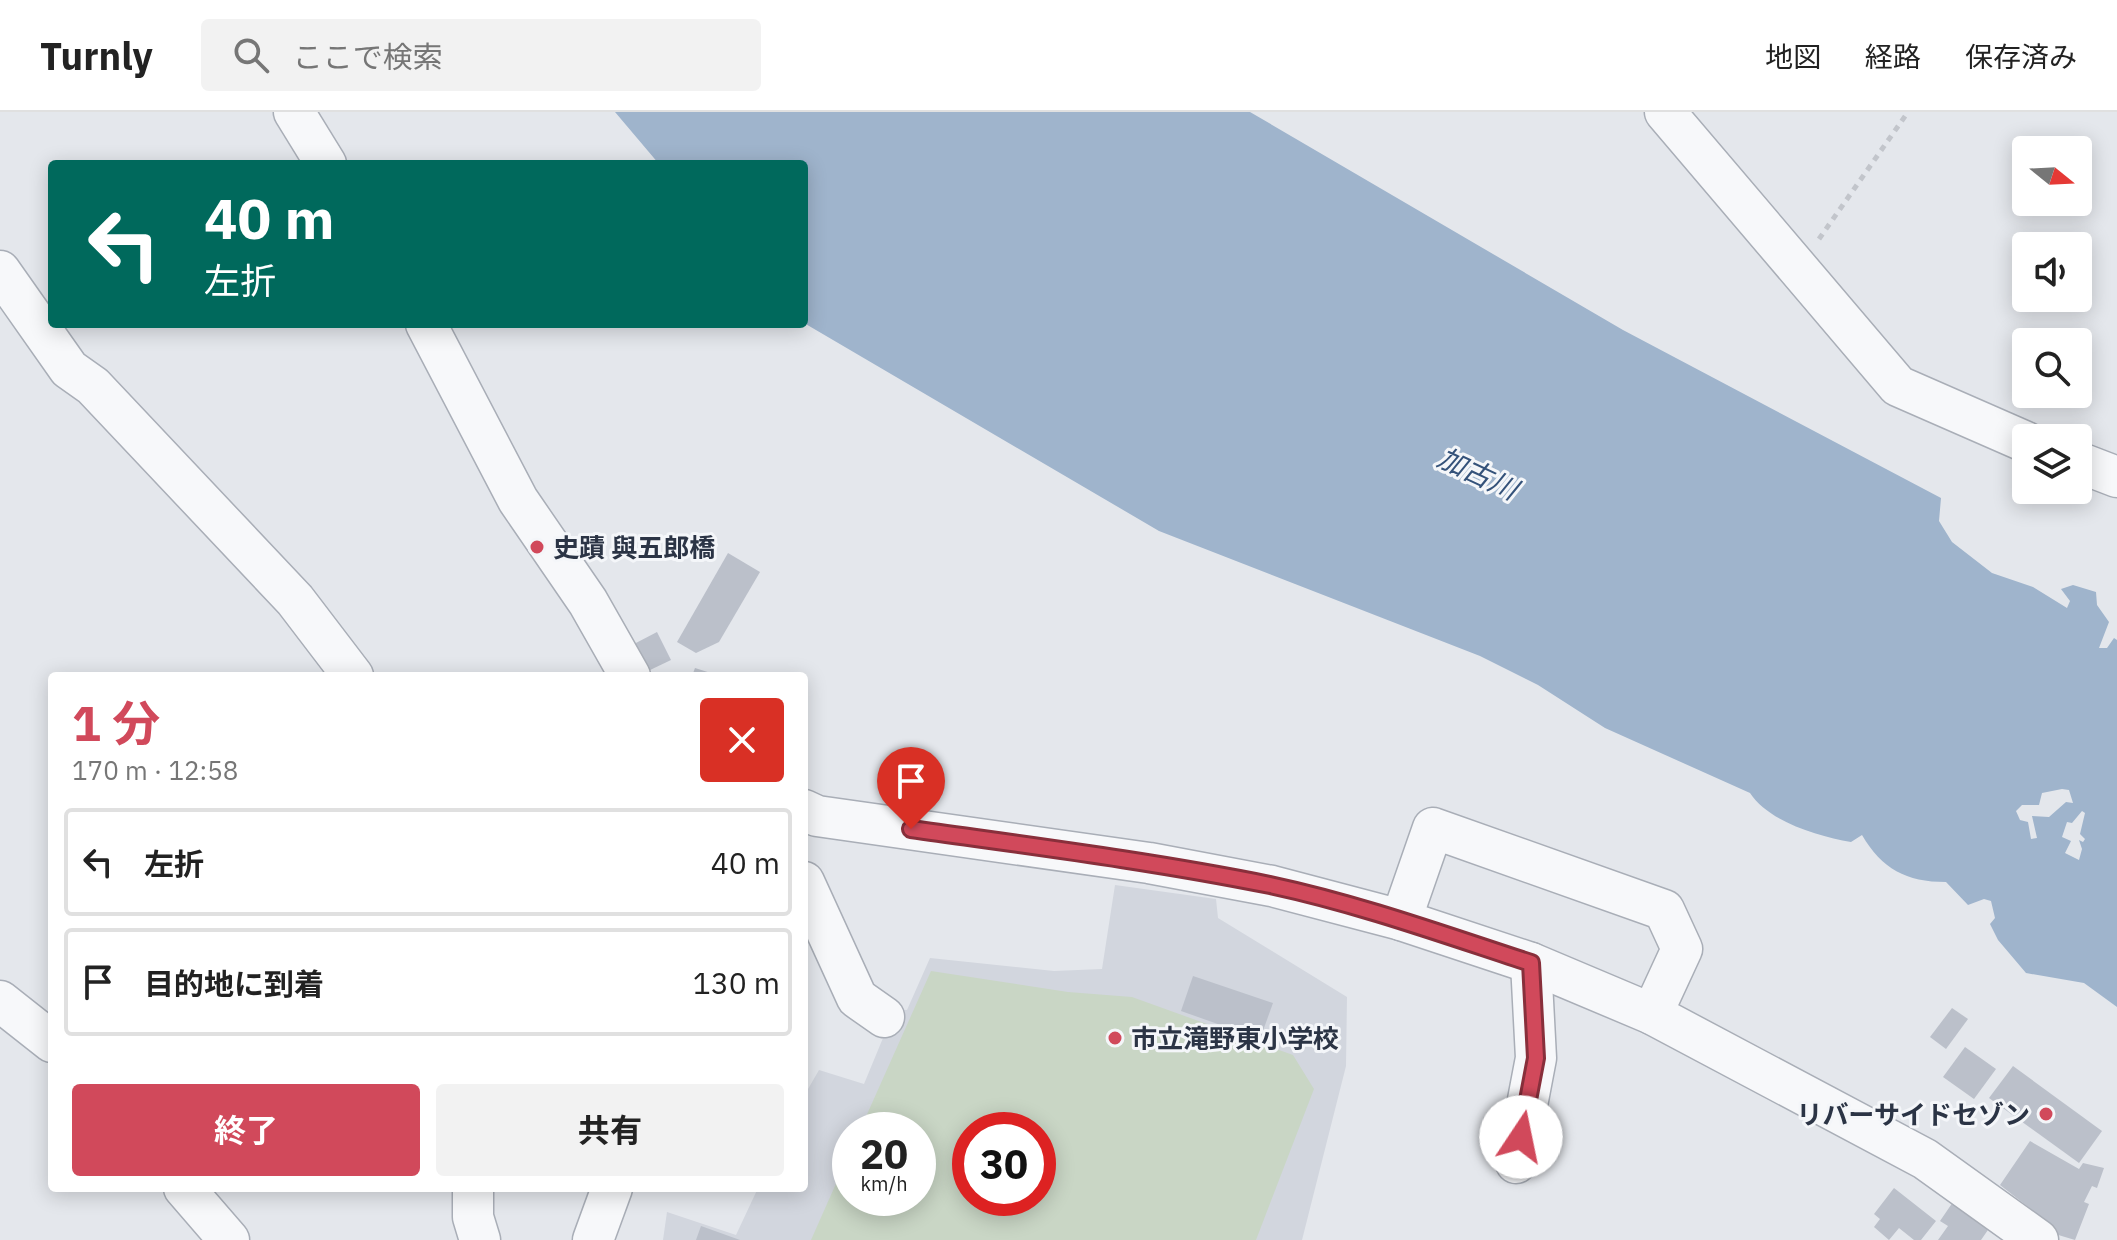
<!DOCTYPE html>
<html lang="ja">
<head>
<meta charset="utf-8">
<style>
	body { margin:0; font-family:"IBM Plex Sans","Noto Sans JP",sans-serif; background:#f2f2f2; color:#222; height:100vh; display:flex; flex-direction:column; font-size:30px; white-space:nowrap }
	* { box-sizing:border-box; margin:0 }
	p { font-size:26px; color:#767676 }
	.icon { flex:none; width:44px; height:44px; fill:none; stroke:currentColor; stroke-width:2; stroke-linecap:round; stroke-linejoin:round }
	.map { position:relative; flex:1; overflow:hidden }
	.details { position:absolute; left:48px; top:560px; width:760px; height:520px; display:flex; flex-direction:column; background:#fff; border-radius:8px; box-shadow:0 4px 20px #0003 }
	.details>* { flex:none }
	.guide { position:absolute; left:48px; top:48px; width:760px; height:168px; border-radius:8px; box-shadow:0 4px 20px #0003; background:#00695c; color:#fff; overflow:hidden }
	.needle { width:52px; rotate:108deg }
	.controls { position:absolute; left:2012px; top:24px; display:grid; gap:16px }
	.controls a { display:grid; place-items:center; width:80px; height:80px; border-radius:8px; background:#fff; box-shadow:0 4px 20px #0003; font-size:40px }
	.speed { position:absolute; left:832px; top:1000px; display:flex; gap:16px; font-size:40px; font-weight:700; text-align:center }
	.speed>* { display:grid; place-content:center; width:104px; height:104px; border-radius:50%; background:#fff; box-shadow:0 4px 20px #0003; line-height:1 }
	.speed small { font-size:20px; font-weight:400 }
	.speed .limit { border:12px solid #d22; background:#fff; color:#111 }
	.pin { position:absolute; display:grid; place-items:center; width:68px; height:68px; color:#fff; margin:-82px -34px; border-radius:50% 50% 50% 0; rotate:-45deg; box-shadow:0 0 8px #0007 }
	.pin .icon { rotate:45deg }
	.me { position:absolute; width:88px; margin:-44px; rotate:11deg; stroke-linejoin:round; filter:drop-shadow(0 0 6px #0008) }
	.turn { display:flex; align-items:center; gap:28px; height:168px; padding:0 24px; font-size:36px }
	.turn .icon { width:104px; height:104px; stroke-width:2.5 }
	.turn b { display:block; font-size:56px; line-height:68px }
	.round { display:grid; place-items:center; flex:none; width:84px; height:84px; border-radius:8px; background:#f2f2f2 }
	.headline { display:flex; align-items:center; justify-content:space-between; height:136px; padding:0 24px }
	h1 { font-size:48px; font-weight:700; line-height:60px; color:#d1495b }
	.action { display:flex; gap:16px; margin-top:auto; padding:16px 24px }
	.action a { flex:1; height:92px; border-radius:8px; background:#d1495b; color:#fff; font-size:32px; font-weight:700; line-height:92px; text-align:center }
	.action a+a { background:#f2f2f2; color:#222 }
	ul { padding:0; list-style:none }
	li { display:flex; align-items:center; gap:24px; height:108px; margin:0 16px 12px; padding:0 8px; border:4px solid #e0e0e0; border-radius:8px }
	li div { flex:1 }
	li b { display:block; font-size:30px }
	li em { font-style:normal }
	header { display:flex; align-items:center; gap:48px; box-sizing:border-box; height:112px; padding:0 40px; background:#fff; border-bottom:2px solid #e0e0e0 }
	header strong { font-size:38px }
	nav { display:flex; gap:44px; margin-inline-start:auto; font-size:28px }
	.search { width:560px; height:72px; background:#f2f2f2; display:flex; align-items:center; gap:20px; box-sizing:border-box; padding:0 28px; border-radius:8px; color:#767676; font-size:30px }
	.map>svg:first-child { display:block }
	.built { fill:#d2d6de; fill-rule:evenodd }
	.green { fill:#c9d6c5; fill-rule:evenodd }
	.water { fill:#9fb4cc; fill-rule:evenodd }
	.building { fill:#bbc0ca }
	.lines { fill:none; stroke-linecap:round; stroke-linejoin:round }
	.minor-casing { stroke:#a9aeb7; stroke-width:43 }
	.path { stroke:#c2c5cb; stroke-width:5; stroke-dasharray:6 6; stroke-linecap:butt }
	.minor { stroke:#f7f8fa; stroke-width:40 }
	.route-casing { stroke:#882f3b; stroke-width:20 }
	.route { stroke:#d1495b; stroke-width:14 }
	.poi-dot { fill:#d1495b; stroke:#f4f6f9; stroke-width:3 }
	.labels { text-anchor:middle; dominant-baseline:central; stroke-width:6; stroke-linejoin:round; paint-order:stroke }
	.poi-label { font-size:26px; font-weight:bold; fill:#2b3445; stroke:#f4f6f9; text-anchor:start }
	.water-label { font-size:28px; font-style:italic; fill:#34527a; stroke:#f4f6f9 }
</style>
</head>
<body>
<header>
<strong>Turnly</strong>
<div class="search"><svg class="icon" aria-label="search" viewBox="0 0 24 24"><circle cx="10" cy="10" r="6"/><path d="M15 15l6 6"/></svg>ここで検索</div>
<nav><a>地図</a><a>経路</a><a>保存済み</a></nav>
</header>
<div class="map">
<svg width="2117" height="1128" viewBox="0 0 2117 1128">
	<rect width="100%" height="100%" fill="#e4e7ec"/>
	<!-- built -->
	<path class="built" d="M1115,773L1216,787L1218,806L1347,885L1346,954L1302,1128H663L667,1100L736,1123L758,1076H804V984L819,958L864,972L895,897L907,898L930,846L1054,859L1102,857ZM850,1018H918V1086H850ZM970,1018H1038V1086H970Z"/>
	<!-- green -->
	<path class="green" d="M931,859L1068,880L1132,885L1293,943L1314,977L1256,1128H811L850,1040V1086H918V1018H860ZM1038,1018V1086H970V1018Z"/>
	<!-- water -->
	<path class="water" d="M615,0H1250L1623,218L1941,386L1939,409L1952,430L1992,461L2033,475L2067,496L2070,489L2061,477L2073,473L2096,480L2097,493L2109,510L2099,536H2107L2114,526L2117,528V895L2084,871L2026,861L1998,828L1990,812L1995,806L1991,789L1984,787L1968,793L1946,770C1906,770 1882,757 1862,723L1851,730C1818,724 1769,710 1750,681L1605,616L1538,573L1480,544L1159,419L804,211V52H659ZM2062,677L2069,678L2073,691L2066,690L2049,705L2032,704L2037,726L2031,727L2028,710L2020,708L2016,699L2022,693H2039L2042,681ZM2082,699L2085,701L2080,722L2085,727L2083,730L2079,728L2082,737L2079,748L2065,741L2071,729L2062,725L2067,710L2072,711Z"/>
	<!-- building -->
	<g class="building">
		<path d="M728,441L760,460L719,530L696,541L677,530Z"/>
		<path d="M657,520L671,548L648,559L634,532Z"/>
		<path d="M695,556L717,563L716,564H692Z"/>
		<path d="M1193,864L1273,891L1260,927L1181,899Z"/>
		<path d="M1952,896L1968,907L1946,937L1930,925Z"/>
		<path d="M1965,935L1996,957L1974,987L1943,965Z"/>
		<path d="M2013,954L2102,1019L2079,1051L1989,986Z"/>
		<path d="M2030,1029L2079,1057L2083,1051L2104,1056L2097,1076L2092,1074L2084,1090L2089,1092L2075,1128L2045,1119L2050,1112L2000,1073Z"/>
		<path d="M1894,1076L1936,1109L1921,1128H1914L1899,1116L1889,1128L1874,1115L1880,1107L1874,1102Z"/>
		<path d="M1953,1090L1990,1115L1981,1128H1938L1948,1114L1940,1109Z"/>
		<path d="M701,1114L740,1128H696Z"/>
	</g>
	<g class="lines">
		<!-- minor casing -->
		<g class="minor-casing">
			<g id="minor">
				<path d="M294,0L326,52"/>
				<path d="M1665,0L1898,274L2026,330"/>
				<path d="M0,159L69,257L93,274L295,488L353,564"/>
				<path d="M426,212L518,388L588,490L630,564"/>
				<path d="M2078,350L2117,365"/>
				<path d="M804,698L817,704L1149,751L1272,774L1401,808L1531,851L1652,902L1925,1047L2038,1128"/>
				<path d="M804,770L857,886L884,905"/>
				<path d="M1401,808L1433,716L1664,798L1682,837L1652,902"/>
				<path d="M0,889L52,930"/>
				<path d="M1516,1051L1536,946L1531,851"/>
				<path d="M184,1076L229,1128"/>
				<path d="M473,1076V1105L480,1128"/>
				<path d="M593,1128L612,1076"/>
			</g>
		</g>
		<!-- path -->
		<path class="path" d="M1819,127L1908,0"/>
		<!-- minor -->
		<use href="#minor" class="minor"/>
	</g>
	<g class="lines">
		<!-- route casing -->
		<g class="route-casing">
			<path id="route" d="M911,717C1031,734 1151,749 1270,773C1359,792 1445,823 1531,851L1536,946L1521,1025"/>
		</g>
		<!-- route -->
		<use href="#route" class="route"/>
	</g>
	<!-- markers -->
	<g class="poi-dot">
		<circle cx="537" cy="435" r="8"/>
		<circle cx="1115" cy="926" r="8"/>
		<circle cx="2046" cy="1002" r="8"/>
	</g>
	<g class="labels">
		<!-- poi labels -->
		<g class="poi-label">
			<text x="553" y="435">史蹟 與五郎橋</text>
			<text x="1131" y="926">市立滝野東小学校</text>
			<text x="2030" y="1002" text-anchor="end">リバーサイドセゾン</text>
		</g>
		<!-- water labels -->
		<g class="water-label">
			<text transform="translate(1478 361) rotate(25)">加古川</text>
		</g>
	</g>
</svg>
<div class="controls">
<a><svg class="needle" viewBox="-14 -14 28 28"><path d="M0-13l5 13h-10z" fill="#e53935"/><path d="M0 13l5-13h-10z" fill="#767676"/></svg></a>
<a><svg class="icon" aria-label="sound" viewBox="0 0 24 24"><path d="M4 9h4l5-4v14l-5-4H4zM17 9q2 3 0 6"/></svg></a>
<a><svg class="icon" aria-label="search" viewBox="0 0 24 24"><circle cx="10" cy="10" r="6"/><path d="M15 15l6 6"/></svg></a>
<a><svg class="icon" aria-label="layers" viewBox="0 0 24 24"><path d="M12 4l9 5-9 5-9-5zM3 14l9 5 9-5"/></svg></a>
</div>
<div class="speed"><div>20<small>km/h</small></div><div class="limit">30</div></div>
<div class="pin" style="left:911px;top:717px;background:#d93025"><svg class="icon" aria-label="arrive" viewBox="0 0 24 24"><path d="M6 21V4h12l-3 4 3 4H6"/></svg></div>
<svg class="me" style="left:1521px;top:1025px" viewBox="-20 -20 40 40"><circle r="19" fill="#fff"/><path d="M0-13L10 11 0 6-10 11z" fill="#d1495b"/></svg>
<div class="guide">
<div class="turn"><svg class="icon" aria-label="left" viewBox="0 0 24 24"><path d="M17 20v-9H6M10 6l-5 5 5 5"/></svg><div><b>40 m</b>左折</div></div>
</div>
<section class="details">
<div class="headline"><div><h1>1 分</h1><p>170 m · 12:58</p></div><a class="round" style="background:#d93025;color:#fff"><svg class="icon" aria-label="close" viewBox="0 0 24 24"><path d="M6 6l12 12M18 6L6 18"/></svg></a></div>
<ul>
<li><svg class="icon" aria-label="left" viewBox="0 0 24 24"><path d="M17 20v-9H6M10 6l-5 5 5 5"/></svg><div><b>左折</b></div><em>40 m</em></li>
<li><svg class="icon" aria-label="arrive" viewBox="0 0 24 24"><path d="M6 21V4h12l-3 4 3 4H6"/></svg><div><b>目的地に到着</b></div><em>130 m</em></li>
</ul>
<div class="action"><a>終了</a><a>共有</a></div>
</section>
</div>
</body>
</html>
